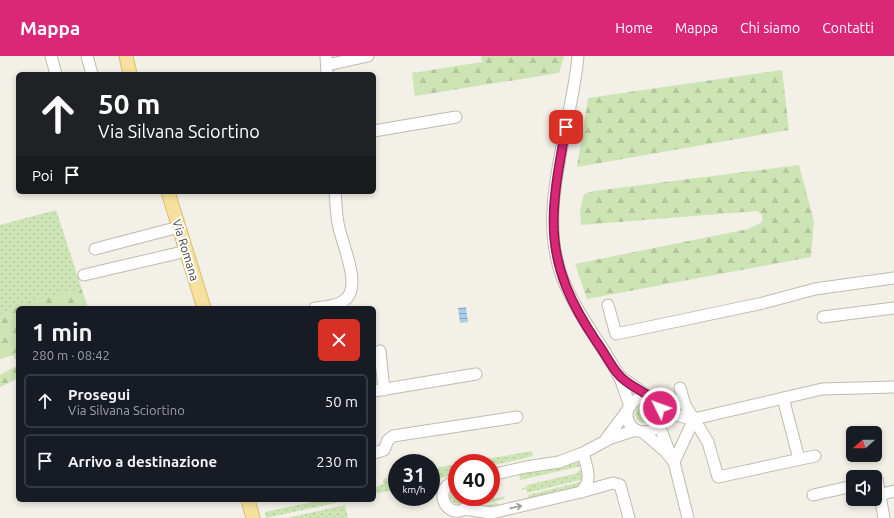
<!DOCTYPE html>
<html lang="it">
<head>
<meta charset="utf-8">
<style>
	body { margin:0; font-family:Ubuntu,sans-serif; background:#20242c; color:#f1f3f6; height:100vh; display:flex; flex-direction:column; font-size:15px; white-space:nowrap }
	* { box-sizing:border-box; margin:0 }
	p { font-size:13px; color:#9ea1a6 }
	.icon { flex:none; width:22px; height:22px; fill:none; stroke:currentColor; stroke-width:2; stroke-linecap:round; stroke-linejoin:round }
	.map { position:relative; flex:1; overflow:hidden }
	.side { position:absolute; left:16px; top:250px; width:360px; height:196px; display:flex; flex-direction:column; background:#171b24; border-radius:6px; box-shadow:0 2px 6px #0003 }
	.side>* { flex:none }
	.top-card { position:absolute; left:16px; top:16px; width:360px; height:122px; border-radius:6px; box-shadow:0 2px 6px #0003; background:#202124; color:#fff; overflow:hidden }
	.needle { width:26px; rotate:250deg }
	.tools { position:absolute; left:846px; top:370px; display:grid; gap:8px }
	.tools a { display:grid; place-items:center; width:36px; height:36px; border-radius:6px; background:#171b24; box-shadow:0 2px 6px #0003; font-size:20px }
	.speed { position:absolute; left:388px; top:398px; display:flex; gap:8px; font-size:20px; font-weight:700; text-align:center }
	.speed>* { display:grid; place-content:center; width:52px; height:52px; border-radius:50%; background:#171b24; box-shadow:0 2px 6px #0003; line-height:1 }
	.speed small { font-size:10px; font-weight:400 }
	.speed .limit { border:6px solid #d22; background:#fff; color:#111 }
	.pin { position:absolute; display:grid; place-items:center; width:34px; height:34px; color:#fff; margin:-17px; border-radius:8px; box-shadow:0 2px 6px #0006 }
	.me { position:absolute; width:44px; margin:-22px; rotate:312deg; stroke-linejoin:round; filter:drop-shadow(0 0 3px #0008) }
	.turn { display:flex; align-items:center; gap:14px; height:84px; padding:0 16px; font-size:18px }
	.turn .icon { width:52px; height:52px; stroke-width:2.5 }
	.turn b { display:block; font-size:28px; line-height:34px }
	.then { display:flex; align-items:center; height:38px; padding:0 16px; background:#0003; gap:8px; font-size:15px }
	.round { display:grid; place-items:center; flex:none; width:42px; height:42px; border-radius:6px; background:#20242c }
	.head { display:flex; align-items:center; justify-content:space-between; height:68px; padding:0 16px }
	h1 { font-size:24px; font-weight:600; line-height:30px }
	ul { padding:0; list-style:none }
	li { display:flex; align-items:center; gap:12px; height:54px; margin:0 8px 6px; padding:0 8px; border:2px solid #363941; border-radius:6px }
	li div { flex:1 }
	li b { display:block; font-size:15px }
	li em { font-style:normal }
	header { display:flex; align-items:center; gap:24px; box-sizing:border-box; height:56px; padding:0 20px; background:#db2777; color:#fff }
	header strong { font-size:19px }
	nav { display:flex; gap:22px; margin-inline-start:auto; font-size:14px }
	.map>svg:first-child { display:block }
	.grass { fill:url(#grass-dots) }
	.forest { fill:url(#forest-firs) }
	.water { fill:url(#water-rules) }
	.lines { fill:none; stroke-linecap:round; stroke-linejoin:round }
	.minor-casing { stroke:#c0bbae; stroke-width:13 }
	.major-casing { stroke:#dabe6f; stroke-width:15 }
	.minor { stroke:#fff; stroke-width:11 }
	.major { stroke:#f6e09e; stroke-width:13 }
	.oneway { stroke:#a2a09b }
	.route-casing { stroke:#8e194d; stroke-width:10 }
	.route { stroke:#db2777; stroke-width:7 }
	.labels { text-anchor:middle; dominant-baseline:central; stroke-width:4; stroke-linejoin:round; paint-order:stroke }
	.street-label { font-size:12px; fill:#454037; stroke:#fff }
</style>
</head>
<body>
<header>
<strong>Mappa</strong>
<nav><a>Home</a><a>Mappa</a><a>Chi siamo</a><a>Contatti</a></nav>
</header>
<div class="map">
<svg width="894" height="462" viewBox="0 0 894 462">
	<defs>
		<pattern id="grass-dots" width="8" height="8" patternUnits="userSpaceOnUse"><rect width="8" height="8" fill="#cde4b4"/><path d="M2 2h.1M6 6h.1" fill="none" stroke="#b1c59b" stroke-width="1.8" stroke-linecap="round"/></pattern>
		<pattern id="forest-firs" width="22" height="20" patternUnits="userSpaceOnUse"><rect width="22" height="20" fill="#cde4b4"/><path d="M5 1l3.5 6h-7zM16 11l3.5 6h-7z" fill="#b1c59b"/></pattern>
		<pattern id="water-rules" width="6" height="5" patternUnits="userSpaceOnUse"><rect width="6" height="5" fill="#a9ceea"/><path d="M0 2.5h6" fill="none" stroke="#8ba9be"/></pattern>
	</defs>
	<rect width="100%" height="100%" fill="#f3f0e8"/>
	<!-- grass -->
	<g class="grass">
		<path d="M56,154L88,252H18V322L0,331V319L17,310V306L13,299L0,303V169Z"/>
		<circle cx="644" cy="358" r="9"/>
		<path d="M532,395L533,400L491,410V407H464Z"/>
		<path d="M578,406L581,410L520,424L519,417L559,412Z"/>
		<path d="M457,408V418L431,425V413Z"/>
		<path d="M583,414V422L580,431L529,446L528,439L580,426V424L527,437L526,433L522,434V432L527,431V429L578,417V415Z"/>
		<path d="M397,419V433L374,438V432L383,428V423Z"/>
		<path d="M457,431V441H467L461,448L454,447L450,442L451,435Z"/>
		<path d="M491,437L495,443L504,440L505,443L480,449V450L497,447L501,453L474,452L475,441H491Z"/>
		<path d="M322,444H349L266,462L265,456Z"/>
		<path d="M345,449L348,462H287Z"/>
	</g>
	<!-- forest -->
	<g class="forest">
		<path d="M481,0H564L559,17L415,40L412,17L482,6Z"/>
		<path d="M782,14L789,74L577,111L588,42Z"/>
		<path d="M799,109L814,165L811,201L587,243L575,208L748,173L762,166V159L757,155L581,169L580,155L584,138L594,135Z"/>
		<path d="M81,233L88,252H18V322L0,331V319L17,310V305L13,299L0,303V259C24,244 54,239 81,233Z"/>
	</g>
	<!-- water -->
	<path class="water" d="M466,251L468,266L460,267L458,252Z"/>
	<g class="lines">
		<!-- minor casing -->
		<g class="minor-casing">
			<g id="minor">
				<path d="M51,0L56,18"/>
				<path d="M87,0L92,18"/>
				<path d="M326,0L327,18"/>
				<path d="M578,0C572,71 536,152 562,221C576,257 600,285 618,318C623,328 626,340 630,350"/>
				<path d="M327,9L368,0"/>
				<path d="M374,75L456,61"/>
				<path d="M95,193L179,171"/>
				<path d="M84,219L187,195"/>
				<path d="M608,249L616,278L763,247L815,233L894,222"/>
				<path d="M315,252C325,251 339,250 347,242C361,227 341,186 338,167C336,157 336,146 335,136"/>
				<path d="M823,261L894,252"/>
				<path d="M380,295L384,334"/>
				<path d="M618,319L652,343"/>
				<path d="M680,332L685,349L708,386L718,421L815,400"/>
				<path d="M374,335L476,318"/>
				<circle cx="644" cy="359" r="17"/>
				<path d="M783,342L799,403"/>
				<path d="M657,347L679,360L694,363L674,406"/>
				<path d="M694,363L822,333L894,331"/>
				<path d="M659,369L670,398"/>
				<path d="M644,377L665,395L674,406L688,462"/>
				<path d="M606,383L627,355"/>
				<path d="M374,397L384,394L388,384L393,380L517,361"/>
				<path d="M491,419L526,411L559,406L583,397L611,382L636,374"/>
				<path d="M875,425L877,424L884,462"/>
				<path d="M457,426C433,428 443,462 463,454C468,451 470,447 471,441"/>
				<path d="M581,436L613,427L620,429L629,462"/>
				<path d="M813,439L853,430"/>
				<path d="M879,439L894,435"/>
				<path d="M464,453L491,457L581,436C593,424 587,412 583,397"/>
			</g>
		</g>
		<!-- major casing -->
		<g class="major-casing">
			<g id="major">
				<path d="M126,0L130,18"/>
				<path d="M168,136L204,252"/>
				<path d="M248,444L253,462"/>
			</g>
		</g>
		<!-- minor -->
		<use href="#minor" class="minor"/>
		<!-- major -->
		<use href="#major" class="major"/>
	</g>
	<!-- one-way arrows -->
	<defs><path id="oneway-shaft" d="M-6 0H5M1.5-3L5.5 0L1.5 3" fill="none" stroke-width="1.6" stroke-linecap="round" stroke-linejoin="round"/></defs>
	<use class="oneway" href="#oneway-shaft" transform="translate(516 451) rotate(-13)"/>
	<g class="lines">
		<!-- route casing -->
		<g class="route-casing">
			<path id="route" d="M566,71C549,162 542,205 596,285C604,296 610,308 618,318C629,332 651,336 660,352"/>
		</g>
		<!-- route -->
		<use href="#route" class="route"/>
	</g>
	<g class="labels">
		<!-- street labels -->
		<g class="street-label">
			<text transform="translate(186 194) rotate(73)">Via Romana</text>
		</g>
	</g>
</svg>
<div class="tools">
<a><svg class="needle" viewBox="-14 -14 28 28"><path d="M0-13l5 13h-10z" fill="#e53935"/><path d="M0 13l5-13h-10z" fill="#9ea1a6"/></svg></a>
<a><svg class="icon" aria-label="sound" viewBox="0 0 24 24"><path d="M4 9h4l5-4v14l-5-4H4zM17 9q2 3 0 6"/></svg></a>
</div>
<div class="speed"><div>31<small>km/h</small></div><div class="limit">40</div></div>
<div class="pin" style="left:566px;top:71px;background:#d93025"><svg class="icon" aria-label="arrive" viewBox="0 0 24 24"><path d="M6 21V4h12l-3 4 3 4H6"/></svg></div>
<svg class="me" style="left:660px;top:352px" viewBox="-20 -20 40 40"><circle r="17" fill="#db2777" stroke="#fff" stroke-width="3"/><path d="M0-11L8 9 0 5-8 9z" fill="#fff"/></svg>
<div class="top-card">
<div class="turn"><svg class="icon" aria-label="ahead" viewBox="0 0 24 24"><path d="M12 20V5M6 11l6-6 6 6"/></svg><div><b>50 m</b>Via Silvana Sciortino</div></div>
<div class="then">Poi<svg class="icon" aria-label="arrive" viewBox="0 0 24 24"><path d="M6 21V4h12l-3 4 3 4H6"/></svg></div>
</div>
<section class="side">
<div class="head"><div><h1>1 min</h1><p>280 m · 08:42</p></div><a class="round" style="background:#d93025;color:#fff"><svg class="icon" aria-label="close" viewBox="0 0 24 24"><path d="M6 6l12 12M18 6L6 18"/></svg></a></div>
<ul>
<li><svg class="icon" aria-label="ahead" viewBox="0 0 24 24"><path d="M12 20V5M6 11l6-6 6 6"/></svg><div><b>Prosegui</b><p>Via Silvana Sciortino</p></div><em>50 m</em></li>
<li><svg class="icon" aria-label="arrive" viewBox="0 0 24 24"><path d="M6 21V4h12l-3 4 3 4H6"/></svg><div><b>Arrivo a destinazione</b></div><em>230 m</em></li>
</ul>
</section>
</div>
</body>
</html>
